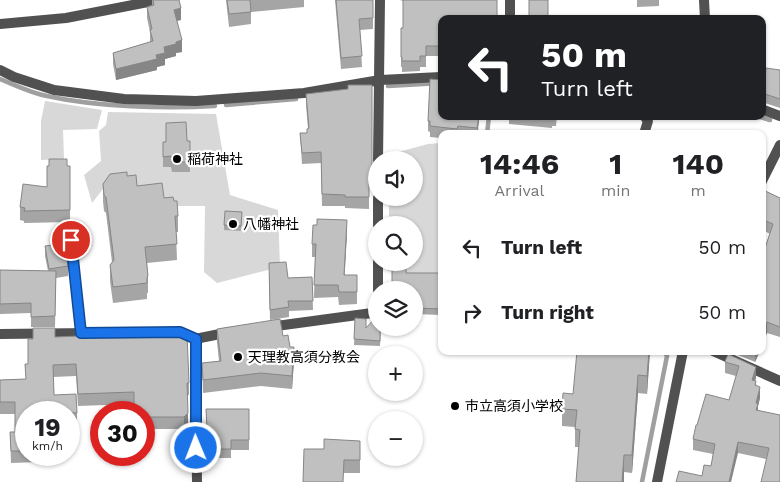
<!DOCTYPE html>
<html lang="en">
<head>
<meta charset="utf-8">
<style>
	body { margin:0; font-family:"Work Sans","Noto Sans JP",sans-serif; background:#f2f2f2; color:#202124; height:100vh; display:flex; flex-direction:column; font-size:19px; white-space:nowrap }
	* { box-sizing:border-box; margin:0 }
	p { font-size:16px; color:#757577 }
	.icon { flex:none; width:28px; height:28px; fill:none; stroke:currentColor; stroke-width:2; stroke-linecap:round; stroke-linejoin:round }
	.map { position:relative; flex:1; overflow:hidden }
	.sheet { position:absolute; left:438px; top:130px; width:328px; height:225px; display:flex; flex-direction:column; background:#fff; border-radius:10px; box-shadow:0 1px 4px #0004 }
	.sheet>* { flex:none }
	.hud { position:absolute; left:438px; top:15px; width:328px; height:105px; border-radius:10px; box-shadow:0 1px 4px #0004; background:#202124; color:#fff; overflow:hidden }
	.buttons { position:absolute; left:368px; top:151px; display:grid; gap:10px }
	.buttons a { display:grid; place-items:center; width:55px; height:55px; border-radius:50%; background:#fff; box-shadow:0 1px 4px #0004; font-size:25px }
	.speed { position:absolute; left:15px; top:401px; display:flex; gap:10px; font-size:25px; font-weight:700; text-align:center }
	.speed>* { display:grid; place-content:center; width:65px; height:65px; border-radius:50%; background:#fff; box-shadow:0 1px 4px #0004; line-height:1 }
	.speed small { font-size:12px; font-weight:400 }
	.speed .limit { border:8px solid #d22; background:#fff; color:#111 }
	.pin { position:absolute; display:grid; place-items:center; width:42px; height:42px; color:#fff; margin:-21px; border:2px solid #fff; border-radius:50%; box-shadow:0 1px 5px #0007 }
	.me { position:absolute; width:55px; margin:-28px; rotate:359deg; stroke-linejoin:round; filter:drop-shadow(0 0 4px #0008) }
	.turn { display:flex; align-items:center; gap:18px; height:105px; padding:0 20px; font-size:22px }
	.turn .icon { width:65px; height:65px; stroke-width:2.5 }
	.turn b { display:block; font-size:35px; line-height:42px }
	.eta { display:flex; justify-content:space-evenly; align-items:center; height:85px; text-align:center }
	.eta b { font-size:30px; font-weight:700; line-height:35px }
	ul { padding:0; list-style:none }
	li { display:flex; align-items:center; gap:15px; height:65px; padding:0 20px }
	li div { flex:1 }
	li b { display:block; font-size:19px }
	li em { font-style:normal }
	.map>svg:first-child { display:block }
	.green { fill:#d8d8d8 }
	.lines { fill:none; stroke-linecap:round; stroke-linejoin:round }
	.stream { stroke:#9f9f9f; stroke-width:4.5 }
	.service { stroke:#515151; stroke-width:8 }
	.minor { stroke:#515151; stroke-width:10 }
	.wall { fill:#a5a5a5 }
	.shaded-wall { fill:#868686 }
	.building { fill:#c0c0c0; stroke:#868686 }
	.route-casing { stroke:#114b97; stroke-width:12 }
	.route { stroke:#1a73e8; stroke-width:9 }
	.poi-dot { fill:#000; stroke:#fff; stroke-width:2 }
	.labels { text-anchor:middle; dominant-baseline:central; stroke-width:4.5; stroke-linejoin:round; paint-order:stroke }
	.poi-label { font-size:14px; fill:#000; stroke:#fff; text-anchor:start }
</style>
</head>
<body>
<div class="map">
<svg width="780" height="482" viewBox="0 0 780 482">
	<rect width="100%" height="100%" fill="#fff"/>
	<!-- green -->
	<g class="green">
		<path d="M45,101L102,110L97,129L63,130L64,159L41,160V121Z"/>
		<path d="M108,112L216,114L230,195L278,210L280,267L217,283L204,272L205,206H170L130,185L103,189L92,203L84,175L101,161L99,131L106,125Z"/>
		<path d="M441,143V278L388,271V263L414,262V225H389V198H414V160H391V154L428,144Z"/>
	</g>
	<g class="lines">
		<!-- stream -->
		<g class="stream">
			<path d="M0,79C15,85 31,93 47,96C97,107 164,109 215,106"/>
			<path d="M388,86L441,83"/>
			<path d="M226,105L296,99"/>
			<path d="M757,116L770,120"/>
			<path d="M487,134L489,116"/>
			<path d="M642,482L667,356L664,351"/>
		</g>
		<!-- service -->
		<path class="service" d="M71,240L81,333"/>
		<!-- minor -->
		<g class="minor">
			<path d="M704,0L705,19"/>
			<path d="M510,19V0"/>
			<path d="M0,24L66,18L158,0"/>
			<path d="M0,70L14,77L54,90L124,99L196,101L304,93L380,80L441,77"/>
			<path d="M761,109L780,116"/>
			<path d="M644,116L648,121L644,134"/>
			<path d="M378,160L380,0"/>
			<path d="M761,183L780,145"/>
			<path d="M378,198V225"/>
			<path d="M378,262V290"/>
			<path d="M269,327L372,313L376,307"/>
			<path d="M0,334L180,332L195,339L230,332"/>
			<path d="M195,339L197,482"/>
			<path d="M713,351L780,381"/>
			<path d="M657,482L683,351"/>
		</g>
	</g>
	<!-- wall -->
	<g class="wall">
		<path d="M152,0H179L181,20L177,21L182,52L176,53V56L165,59V65L157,67V70L116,80L113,64V53L150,42V32L147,18V7L152,5Z"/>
		<path d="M226,0H304V7L251,12V24L229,27Z"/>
		<path d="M335,0H373V29L360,30L362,67L341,69Z"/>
		<path d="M400,0H497L441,19V56H426V67H420V71L402,72V67H401V28H403V1Z"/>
		<path d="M637,0H659V6L637,7Z"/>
		<path d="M780,70V108L762,102L761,100V76H765Z"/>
		<path d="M372,85V185H369V209L345,208V206H322L321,163L302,164L300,133H307L308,129L306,105V94L348,89Z"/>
		<path d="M441,116H479L478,134H441V138L430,137V132L428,131V121Z"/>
		<path d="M509,116H557L556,126H552V128L509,124Z"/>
		<path d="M190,141V172H172L171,167H163V142Z"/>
		<path d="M67,166H70V222L24,223V221L20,220V207L47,187Z"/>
		<path d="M127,176L137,186L164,198L174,201L178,216V232H176L177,260L147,263L148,276V293H147V299L113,303L110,281V265L112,262L106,213L104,211L103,201V184Z"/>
		<path d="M761,189L780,198V337L767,333L761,347L770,234L761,229Z"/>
		<path d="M242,218L241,231L224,230V225Z"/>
		<path d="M347,233L344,275H357V304L339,305L338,297L314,298L315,257H312V244Z"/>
		<path d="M45,246L68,266V276L56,278L55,327H31V313L0,314V270L48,271L45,256Z"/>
		<path d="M269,273L288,278L312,277L313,310L289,311V317L270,320Z"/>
		<path d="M406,273H441V315L414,314V290Z"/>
		<path d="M355,318L366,328H381L380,346L354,345Z"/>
		<path d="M217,329L283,336L290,347L294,360L292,389L261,386L203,393L202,363L219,361L217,342Z"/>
		<path d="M55,337H99L189,383V395H187L188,425L184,429H148V425H144V412L134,404L78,406L76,376L53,377L54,395L77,413V425H71V430H69V412H26V455H40V462L11,463L10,432H15V414H0V380L26,379L25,364H28Z"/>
		<path d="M650,351L647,394L638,393L632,473L624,472V482H576L579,447H575V427L562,426V409L573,394Z"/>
		<path d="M733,351H760L755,362L733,353Z"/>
		<path d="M728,354L756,378L755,380L760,398L758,406V411L780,415L766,459L738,453L702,476L711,466L713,454L693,450V439L697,425L729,400L736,376L725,373V362Z"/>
		<path d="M206,409H249V450H231V458H208Z"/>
		<path d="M360,441V473H344L324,449Z"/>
	</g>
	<!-- shaded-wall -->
	<g class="shaded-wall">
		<path d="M181,8V20L174,21V10Z"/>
		<path d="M182,40V52L176,53V56L165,59V65L157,67V70L116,80V69L156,55L164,47L176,42Z"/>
		<path d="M479,116V121L477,134V128Z"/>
		<path d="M347,220V233L344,287V275Z"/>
		<path d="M767,322V333L761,347V337Z"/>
		<path d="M294,347V360L292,389V376Z"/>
		<path d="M649,351H650L647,394V376Z"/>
		<path d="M755,351H760L755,362Z"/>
		<path d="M756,367V378L752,390V380Z"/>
		<path d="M638,375V393L632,473V455Z"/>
		<path d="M760,387V398L758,406V415L756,421V403Z"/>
		<path d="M188,413V425L184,429V417Z"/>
		<path d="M738,442V453L731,482H729Z"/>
		<path d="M624,455V482H622Z"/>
	</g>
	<!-- building -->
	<g class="building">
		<path d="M153,0H179L181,8L174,10L182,40L176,42V44L164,47L165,53L156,55L157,59L116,69L113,53L153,41L150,30L152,29L147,7L154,5Z"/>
		<path d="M227,0H250L251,12L229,14Z"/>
		<path d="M336,0H373V18L359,19L362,56L341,58Z"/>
		<path d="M403,0H497V19H441V46H426V56H420V61H402V57H401V28H403Z"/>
		<rect x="529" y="0" width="19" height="19"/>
		<path d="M766,68L780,70V99L762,93L761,76H765Z"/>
		<path d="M430,79L441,80V116H479L477,128L458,126L457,129L430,126V121H428Z"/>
		<path d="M348,85H372V174H369V197H345V195L322,194L321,152L302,153L300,133H307V129L309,128L306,94L348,89Z"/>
		<path d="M186,122L187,141H190V162H172L171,156L163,157V142H166V123Z"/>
		<path d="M49,159H67V166H70V210L24,211L25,208L20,207L23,184L47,187V166H49Z"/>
		<path d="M127,172V176L136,175L137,186L162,183L164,198L173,197L174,201H177L178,216H175L177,244L145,247L148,276L147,277V283L113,287L110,265L114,260L106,197L104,195L103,184L110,174Z"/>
		<path d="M761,189L780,198V327L767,322L761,337V260L773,224L761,219Z"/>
		<path d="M225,211L242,212L241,226L224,225Z"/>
		<path d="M317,219L347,220L344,275H357V292H339L338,285H314L316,244H312L313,225H317Z"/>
		<path d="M60,244V246H64L68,266L49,269L45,246Z"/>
		<path d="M286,262L288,278L312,277L313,301H288L289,307L270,310L269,263Z"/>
		<path d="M392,268H406V273H441V309L414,308V290H392Z"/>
		<path d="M0,270L56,271L55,316L31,317V303L0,304Z"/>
		<path d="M376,317V328H380V341L354,339L355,318L366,319V328Z"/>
		<path d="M280,319L283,336L288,335L290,347H294L292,376L261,373L203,380L202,363L221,361L217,329Z"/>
		<path d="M33,328H55V337L78,336V331H99V337L162,336V334H187L189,383H187L188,413L184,417H148V413L134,412V392L78,394L76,364L53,365L54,395L76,394L77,413H71V418H69V412H26V451H11L10,432H15V402H0V380L26,379L25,364H28V339H33Z"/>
		<path d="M577,351H649L647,376L638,375L632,455H624L622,482H576L580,430L575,429L577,410L562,409L563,393L573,394Z"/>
		<path d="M728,354L756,367L752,380L756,381L755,385L760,387L756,403L758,404L756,410L780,415V482H761L769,448L738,442L729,482H676L679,471L702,476L704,465L711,466L715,444L693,439L696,425H697L706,394L729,400L739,366L725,362Z"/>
		<path d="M206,409H249V440H231V449H208Z"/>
		<path d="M324,439L360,441V460H344L343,482H303L304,449H324Z"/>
	</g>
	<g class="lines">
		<!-- route casing -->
		<g class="route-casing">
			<path id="route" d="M71,240L81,333L180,332L196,339V448"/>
		</g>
		<!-- route -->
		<use href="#route" class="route"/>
	</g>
	<!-- markers -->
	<g class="poi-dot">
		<circle cx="177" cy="159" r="5"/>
		<circle cx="233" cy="224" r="5"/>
		<circle cx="238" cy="357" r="5"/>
		<circle cx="455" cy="406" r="5"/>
	</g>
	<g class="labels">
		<!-- poi labels -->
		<g class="poi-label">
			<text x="187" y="159">稲荷神社</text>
			<text x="243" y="224">八幡神社</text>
			<text x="248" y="357">天理教高須分教会</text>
			<text x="465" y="406">市立高須小学校</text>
		</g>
	</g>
</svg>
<div class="buttons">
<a><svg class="icon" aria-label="sound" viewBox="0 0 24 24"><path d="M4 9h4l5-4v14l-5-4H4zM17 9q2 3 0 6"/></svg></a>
<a><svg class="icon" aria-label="search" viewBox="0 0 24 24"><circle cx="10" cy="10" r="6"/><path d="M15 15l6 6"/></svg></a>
<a><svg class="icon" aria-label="layers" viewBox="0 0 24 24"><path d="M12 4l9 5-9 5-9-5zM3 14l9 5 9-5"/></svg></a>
<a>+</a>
<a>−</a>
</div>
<div class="speed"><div>19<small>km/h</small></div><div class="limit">30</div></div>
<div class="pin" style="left:71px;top:240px;background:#d93025"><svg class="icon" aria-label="arrive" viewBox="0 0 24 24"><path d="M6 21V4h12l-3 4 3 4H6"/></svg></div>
<svg class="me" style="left:196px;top:448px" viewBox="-20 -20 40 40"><circle r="17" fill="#1a73e8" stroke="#fff" stroke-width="3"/><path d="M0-11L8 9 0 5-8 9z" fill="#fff"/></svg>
<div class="hud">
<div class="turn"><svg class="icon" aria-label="left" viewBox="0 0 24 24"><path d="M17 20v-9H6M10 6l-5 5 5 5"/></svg><div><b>50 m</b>Turn left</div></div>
</div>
<section class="sheet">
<div class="eta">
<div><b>14:46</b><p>Arrival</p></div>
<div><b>1</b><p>min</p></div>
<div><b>140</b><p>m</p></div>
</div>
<ul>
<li><svg class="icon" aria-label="left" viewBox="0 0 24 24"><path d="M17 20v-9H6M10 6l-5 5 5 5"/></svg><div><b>Turn left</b></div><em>50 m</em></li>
<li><svg class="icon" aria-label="right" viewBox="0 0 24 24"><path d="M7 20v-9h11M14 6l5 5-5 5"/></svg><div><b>Turn right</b></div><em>50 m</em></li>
</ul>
</section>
</div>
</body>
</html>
